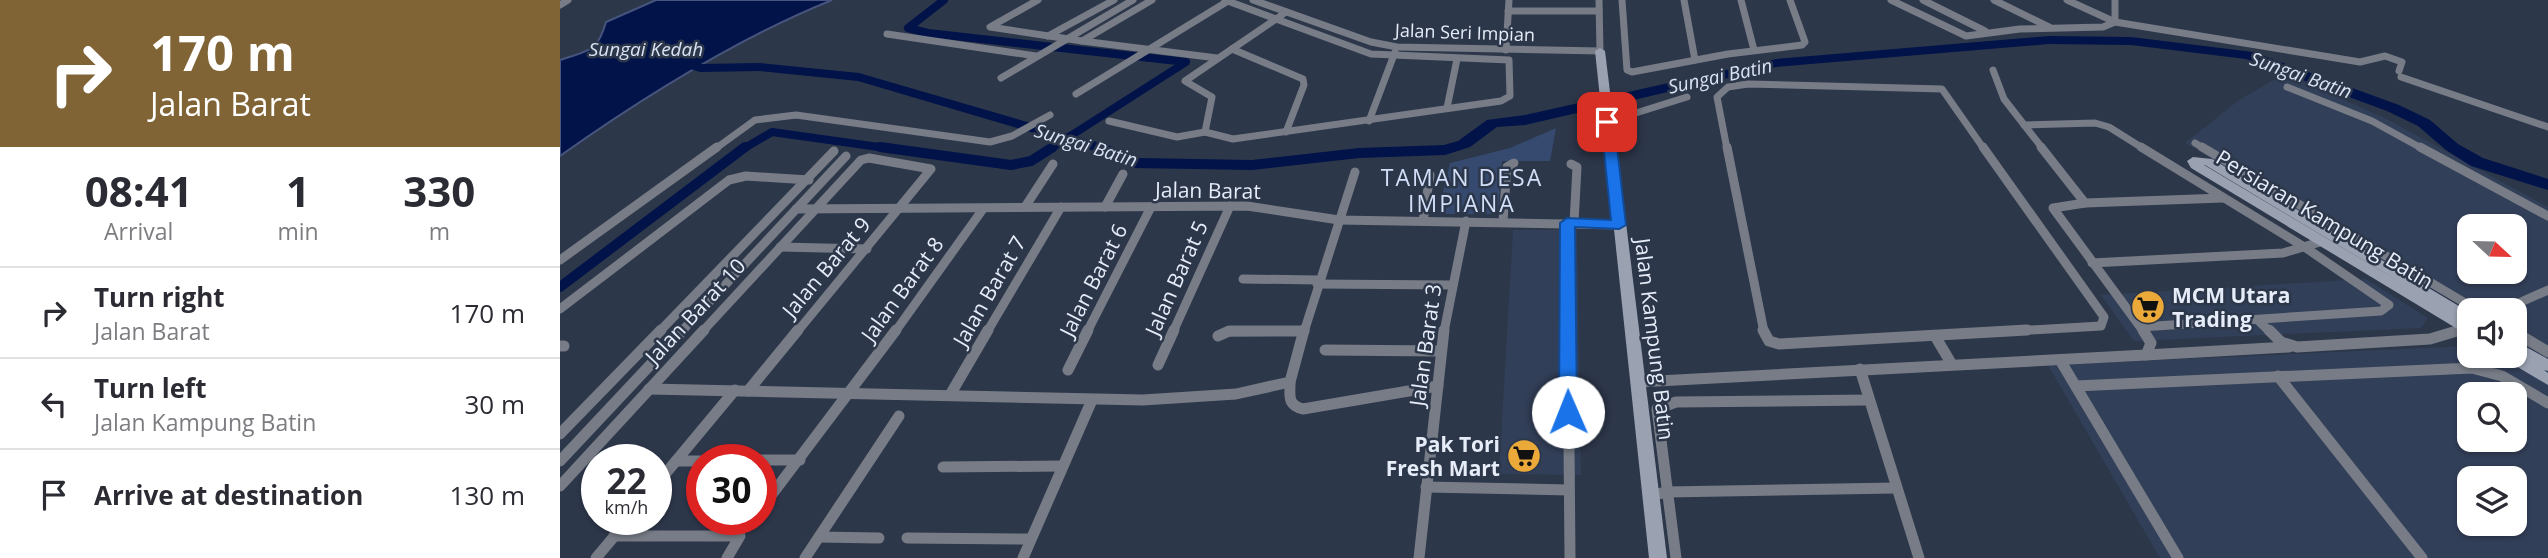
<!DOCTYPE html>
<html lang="en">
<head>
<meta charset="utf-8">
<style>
	body { margin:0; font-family:"Open Sans",sans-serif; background:#f7f7f7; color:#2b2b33; height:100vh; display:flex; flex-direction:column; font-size:26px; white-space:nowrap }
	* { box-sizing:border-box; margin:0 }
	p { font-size:23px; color:#7c7c81 }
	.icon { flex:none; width:38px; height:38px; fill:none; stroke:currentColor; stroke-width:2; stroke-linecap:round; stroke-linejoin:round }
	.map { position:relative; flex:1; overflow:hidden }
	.sheet { display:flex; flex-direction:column; background:#fff; width:560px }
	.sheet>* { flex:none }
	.banner { background:#816436; color:#fff; overflow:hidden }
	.needle { width:46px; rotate:112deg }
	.fabs { position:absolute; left:1897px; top:214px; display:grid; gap:14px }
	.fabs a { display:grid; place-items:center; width:70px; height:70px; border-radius:14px; background:#fff; box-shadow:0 2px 5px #0004; font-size:35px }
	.speed { position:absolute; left:21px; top:444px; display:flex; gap:14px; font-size:35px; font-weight:700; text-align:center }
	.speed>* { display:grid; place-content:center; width:91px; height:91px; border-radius:50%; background:#fff; box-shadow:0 2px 5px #0004; line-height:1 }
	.speed small { font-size:18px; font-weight:400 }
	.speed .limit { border:10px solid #d22; background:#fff; color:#111 }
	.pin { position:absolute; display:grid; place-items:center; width:60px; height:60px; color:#fff; margin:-30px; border-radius:14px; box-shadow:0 4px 10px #0006 }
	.me { position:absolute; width:77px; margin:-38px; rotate:359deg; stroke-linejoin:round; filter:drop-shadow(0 0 5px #0008) }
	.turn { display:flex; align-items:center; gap:24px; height:147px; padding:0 35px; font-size:32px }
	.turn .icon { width:91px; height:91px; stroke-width:2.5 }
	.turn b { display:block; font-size:49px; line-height:60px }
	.eta { display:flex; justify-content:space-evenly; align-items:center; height:119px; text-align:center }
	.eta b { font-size:42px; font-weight:700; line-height:49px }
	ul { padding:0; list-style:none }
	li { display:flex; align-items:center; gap:21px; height:91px; padding:0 35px; border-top:2px solid #e1e1e2 }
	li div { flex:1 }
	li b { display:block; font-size:26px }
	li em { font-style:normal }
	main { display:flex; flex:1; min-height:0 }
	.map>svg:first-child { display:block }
	.built { fill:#323f58; fill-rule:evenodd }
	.green { fill:#36496e }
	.water { fill:#011349; stroke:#46547e; stroke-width:2 }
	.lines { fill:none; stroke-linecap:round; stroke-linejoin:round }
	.canal-far1 { stroke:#011349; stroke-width:8 }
	.canal { stroke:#011349; stroke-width:10 }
	.river { fill:#011349; fill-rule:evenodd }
	.street-far2 { stroke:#777c86; stroke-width:7 }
	.street-far1 { stroke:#777c86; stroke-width:9 }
	.street { stroke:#777c86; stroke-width:11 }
	.secondary { fill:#9aa2b2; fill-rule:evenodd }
	.route { fill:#1a73e8; stroke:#114b97; stroke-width:2 }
	.labels { text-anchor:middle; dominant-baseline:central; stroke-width:5; stroke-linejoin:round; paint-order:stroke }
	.far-street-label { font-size:18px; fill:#e6edf9; stroke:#2d374a }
	.far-water-label { font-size:19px; font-style:italic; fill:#dae3f5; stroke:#2d374a }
	.street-label { font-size:21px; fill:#e6edf9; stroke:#2d374a }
	.poi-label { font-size:21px; font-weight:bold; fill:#e6edf9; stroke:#2d374a; text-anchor:start }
	.neighbourhood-label { font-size:23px; letter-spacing:2px; fill:#d2dff8; stroke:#2d374a }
</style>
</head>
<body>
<main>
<section class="sheet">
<div class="banner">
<div class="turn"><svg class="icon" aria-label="right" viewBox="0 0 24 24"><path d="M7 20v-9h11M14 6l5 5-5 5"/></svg><div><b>170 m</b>Jalan Barat</div></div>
</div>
<div class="eta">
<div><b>08:41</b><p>Arrival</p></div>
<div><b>1</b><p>min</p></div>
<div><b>330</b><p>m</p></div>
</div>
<ul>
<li><svg class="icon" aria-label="right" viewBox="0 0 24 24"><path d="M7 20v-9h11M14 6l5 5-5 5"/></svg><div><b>Turn right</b><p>Jalan Barat</p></div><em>170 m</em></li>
<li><svg class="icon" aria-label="left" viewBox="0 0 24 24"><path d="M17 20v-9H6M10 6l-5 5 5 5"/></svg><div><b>Turn left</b><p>Jalan Kampung Batin</p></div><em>30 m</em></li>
<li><svg class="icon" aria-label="arrive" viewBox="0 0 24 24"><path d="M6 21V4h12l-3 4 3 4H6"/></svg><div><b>Arrive at destination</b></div><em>130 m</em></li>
</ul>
</section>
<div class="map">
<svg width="1988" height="558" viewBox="0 0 1988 558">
	<rect width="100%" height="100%" fill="#2d374a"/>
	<!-- built -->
	<g class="built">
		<path d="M1724,74L1825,118L1988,207V558H1600L1488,365L1909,346V355H1955V344H1963L1955,337V310L1909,311L1625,143L1679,100ZM1909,226H1955V271H1909ZM1909,394H1955V439H1909ZM1909,478H1955V523H1909Z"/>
		<path d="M953,230H1017L1021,475L939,474Z"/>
		<path d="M1806,279L1868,318L1861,328L1574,341L1541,295Z"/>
	</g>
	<!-- green -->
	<path class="green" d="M996,128L990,161H942L938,211L933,214H885L879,209L890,163L950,148Z"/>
	<!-- water -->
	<path class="water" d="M96,0H272C178,38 82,98 0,156V60C29,50 37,53 46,22Z"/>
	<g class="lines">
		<!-- canal-far1 -->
		<g class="canal-far1">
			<path d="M384,0L348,28L368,33L626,62L490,149"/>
			<path d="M183,149L212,132L333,149"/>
		</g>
		<!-- canal -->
		<g class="canal">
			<path d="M320,147L451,165L471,161L493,147"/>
			<path d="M0,287L185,147"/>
		</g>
		<!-- river -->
		<path class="river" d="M1489,36L1571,37L1693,52L1839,105L1870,120L1898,144L1923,158L1988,179V190L1911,166L1886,150L1858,126L1827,111L1686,59L1571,45L1489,44L1216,67L965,125L937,127L910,147L885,155L799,158L692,170L574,168L538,152L298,81L200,71L140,72L108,62L115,58L140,64L200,63L299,73L550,146L577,158L692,160L799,148L884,145L898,141L927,120L965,115L1216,59Z"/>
		<!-- street-far2 -->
		<g class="street-far2">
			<path d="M478,0L430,27L522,41L592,0"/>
			<path d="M665,0L716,19"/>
			<path d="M693,0L811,42L837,47L1040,51L1039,0"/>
			<path d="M1062,0L1067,70L1072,72L1168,54L1242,45L1245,42L1230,0"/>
			<path d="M1124,0L1135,60"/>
			<path d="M1181,0L1194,50"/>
			<path d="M1331,0L1406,36L1460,29L1543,27L1555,22"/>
			<path d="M1363,0L1425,31"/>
			<path d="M1434,0L1489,27"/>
			<path d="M1507,0L1555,22L1800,62L1825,56L1842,62L1839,71"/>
			<path d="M1555,0V22"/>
			<path d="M0,5L8,0"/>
			<path d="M948,11H1039"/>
			<path d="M716,19L811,54L949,60L950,96L941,101L673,139L645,132L652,97L625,81Z"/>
			<path d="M716,19L726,12"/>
			<path d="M327,34L476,56"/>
			<path d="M488,36L554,0"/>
			<path d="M522,41L657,58"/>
			<path d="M672,49L743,79L744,85L726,132"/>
			<path d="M946,50L949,0"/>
			<path d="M1433,70L1444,99L1483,149"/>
			<path d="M1841,77L1988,127"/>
			<path d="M441,78L573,0"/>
			<path d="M1727,87L1812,121L1863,149"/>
			<path d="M516,94L668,1"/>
			<path d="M887,108L897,59"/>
			<path d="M549,121L617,137L645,132"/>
			<path d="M809,121L835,52"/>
			<path d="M1047,122L1127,97"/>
			<path d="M1464,125L1535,123L1549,127L1584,149"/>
			<path d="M1635,143L1645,149"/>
			<path d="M155,149L195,120L236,115L430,142L452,136L490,115"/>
			<path d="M1167,149L1157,97L1168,87L1188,84L1382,89L1424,149"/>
		</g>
		<!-- street-far1 -->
		<g class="street-far1">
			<path d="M1167,147L1204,332"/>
			<path d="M1423,147L1544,317L1541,326L1436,332"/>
			<path d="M1481,147L1525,203"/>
			<path d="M1642,147L1917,310"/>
			<path d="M1860,147L1988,216"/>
			<path d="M1011,164L1017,167L1014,223"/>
			<path d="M465,207L493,164"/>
			<path d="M545,207L563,174"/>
			<path d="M236,209L687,206L779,220L1059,225"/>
			<path d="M863,221L870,175"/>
			<path d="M943,221L947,167L954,163"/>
			<path d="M1007,223L1008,332"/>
			<path d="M220,247L307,249"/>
			<path d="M0,260L157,147"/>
			<path d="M1532,263L1723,253L1760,242"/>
			<path d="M683,279L758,280"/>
			<path d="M757,284L893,285"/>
			<path d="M0,309L169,180L186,176L249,180"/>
			<path d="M1943,310L1988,290"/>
			<path d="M1699,321L1710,332"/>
			<path d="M1581,327L1821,311L1829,305L1746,248L1581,147"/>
			<path d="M99,332L274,151"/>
			<path d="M121,332L286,156"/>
			<path d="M142,332L301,160L309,158L371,169L237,332"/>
			<path d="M335,332L423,209"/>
			<path d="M427,332L501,207"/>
			<path d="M527,332L591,207"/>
			<path d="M613,332L670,206"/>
			<path d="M667,332L744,331"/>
			<path d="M744,332L795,172"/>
			<path d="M884,332L906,221"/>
			<path d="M1584,332L1493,208L1525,203L1663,198"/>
			<path d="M1896,332L1909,326"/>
		</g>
		<!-- street -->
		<g class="street">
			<path d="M1008,330L1010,558"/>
			<path d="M1203,330L1209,341L1219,344L1467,330"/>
			<path d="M1709,330L1721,342L1737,347L1870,339L1900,330"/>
			<path d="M1955,332L1988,352"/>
			<path d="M658,336L669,331H744"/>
			<path d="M1375,336L1391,363"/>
			<path d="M0,346H4"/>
			<path d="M765,350L881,351"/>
			<path d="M1586,355L1729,347"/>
			<path d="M1500,360L1618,558"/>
			<path d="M598,365L614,330"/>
			<path d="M1300,369L1359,558"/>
			<path d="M508,370L528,330"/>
			<path d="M1718,376L1862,558"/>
			<path d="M730,382C730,396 727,405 743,409L878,386"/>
			<path d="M1079,382L1586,355L1591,343L1583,330"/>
			<path d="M1516,386L1912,368L1942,376L1988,403"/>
			<path d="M89,389L583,400L676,394L730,382L744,330"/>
			<path d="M188,391L238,330"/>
			<path d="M390,395L428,330"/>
			<path d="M0,434L101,330"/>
			<path d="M201,460H240"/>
			<path d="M0,461L123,330"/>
			<path d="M116,461H142"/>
			<path d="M383,467L502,466"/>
			<path d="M96,485L175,390"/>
			<path d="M0,486L144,330"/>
			<path d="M866,487L1009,490"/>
			<path d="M1093,495L1107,492L1335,488"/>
			<path d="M210,497L336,330"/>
			<path d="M54,536H180L167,558"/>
			<path d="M259,537L319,538"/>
			<path d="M347,538L470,539"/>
			<path d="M36,558L68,520"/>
			<path d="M245,558L339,416"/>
			<path d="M463,558L532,400"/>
			<path d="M859,558L884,330"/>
			<path d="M1116,558L1097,409L1116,402L1308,400"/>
		</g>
		<!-- secondary -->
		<g class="secondary">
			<path d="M1040,48L1045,51L1107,558H1089L1035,51Z"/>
			<path d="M1633,157L1652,159L1909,312V323L1904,321L1909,325V336L1631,168L1627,161ZM1644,165H1645L1848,287Z"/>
			<path d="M1955,341L1988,359V371L1984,370L1988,373V385L1944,359L1942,355H1955Z"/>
		</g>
	</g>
	<!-- route -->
	<path class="route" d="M1047,119L1054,122L1066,225L1059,229L1015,227L1017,412L1008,419L999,412L1000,223L1007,218L1051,220L1041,122Z"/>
	<!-- icons -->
	<defs>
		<g id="supermarket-disc" transform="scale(1.75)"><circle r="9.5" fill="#eba939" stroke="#2d374a"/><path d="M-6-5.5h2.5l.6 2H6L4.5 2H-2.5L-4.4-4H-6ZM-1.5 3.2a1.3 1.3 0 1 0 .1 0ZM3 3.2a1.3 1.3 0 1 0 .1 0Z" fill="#111"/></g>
	</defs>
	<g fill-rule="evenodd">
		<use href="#supermarket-disc" x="1588" y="307"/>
		<use href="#supermarket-disc" x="964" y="456"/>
	</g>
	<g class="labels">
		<!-- far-street labels -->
		<g class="far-street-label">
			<text transform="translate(905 32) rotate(2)">Jalan Seri Impian</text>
		</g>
		<!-- far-water labels -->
		<g class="far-water-label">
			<text x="86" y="49">Sungai Kedah</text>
			<text transform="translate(1741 75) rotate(19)">Sungai Batin</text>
			<text transform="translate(1160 76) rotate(-12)">Sungai Batin</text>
			<text transform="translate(526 145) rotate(17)">Sungai Batin</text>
		</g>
		<!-- street labels -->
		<g class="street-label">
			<text transform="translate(648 190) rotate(1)">Jalan Barat</text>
			<text transform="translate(1765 219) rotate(31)">Persiaran Kampung Batin</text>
			<text transform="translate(266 267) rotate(-50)">Jalan Barat 9</text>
			<text transform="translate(616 278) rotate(-66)">Jalan Barat 5</text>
			<text transform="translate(533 280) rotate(-63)">Jalan Barat 6</text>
			<text transform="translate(342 289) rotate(-54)">Jalan Barat 8</text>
			<text transform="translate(429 291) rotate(-60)">Jalan Barat 7</text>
			<text transform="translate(135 311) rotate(-47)">Jalan Barat 10</text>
			<text transform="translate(1095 339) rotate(83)">Jalan Kampung Batin</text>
			<text transform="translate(865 345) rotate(-82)">Jalan Barat 3</text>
		</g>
		<!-- poi labels -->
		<g class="poi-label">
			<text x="1612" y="295">MCM Utara<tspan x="1612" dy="24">Trading</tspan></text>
			<text x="940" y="444" text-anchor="end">Pak Tori<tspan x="940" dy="24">Fresh Mart</tspan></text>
		</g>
		<!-- neighbourhood labels -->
		<g class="neighbourhood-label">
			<text x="902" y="177">TAMAN DESA<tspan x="902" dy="26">IMPIANA</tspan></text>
		</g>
	</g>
</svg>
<div class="fabs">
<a><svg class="needle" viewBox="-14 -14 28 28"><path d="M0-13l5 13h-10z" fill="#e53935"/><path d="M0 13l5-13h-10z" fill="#7c7c81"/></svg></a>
<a><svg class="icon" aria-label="sound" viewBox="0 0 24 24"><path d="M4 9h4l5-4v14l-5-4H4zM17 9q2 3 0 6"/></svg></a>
<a><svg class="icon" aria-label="search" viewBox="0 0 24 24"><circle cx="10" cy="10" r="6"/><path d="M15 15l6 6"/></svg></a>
<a><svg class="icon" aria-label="layers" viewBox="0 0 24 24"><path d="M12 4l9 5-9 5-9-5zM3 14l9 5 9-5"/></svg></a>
</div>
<div class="speed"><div>22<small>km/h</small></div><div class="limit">30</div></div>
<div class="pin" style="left:1047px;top:122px;background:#d93025"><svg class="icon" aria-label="arrive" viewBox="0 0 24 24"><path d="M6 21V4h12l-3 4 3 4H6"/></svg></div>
<svg class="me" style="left:1008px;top:412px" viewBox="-20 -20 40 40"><circle r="19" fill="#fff"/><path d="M0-13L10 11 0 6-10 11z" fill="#1a73e8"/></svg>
</div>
</main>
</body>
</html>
